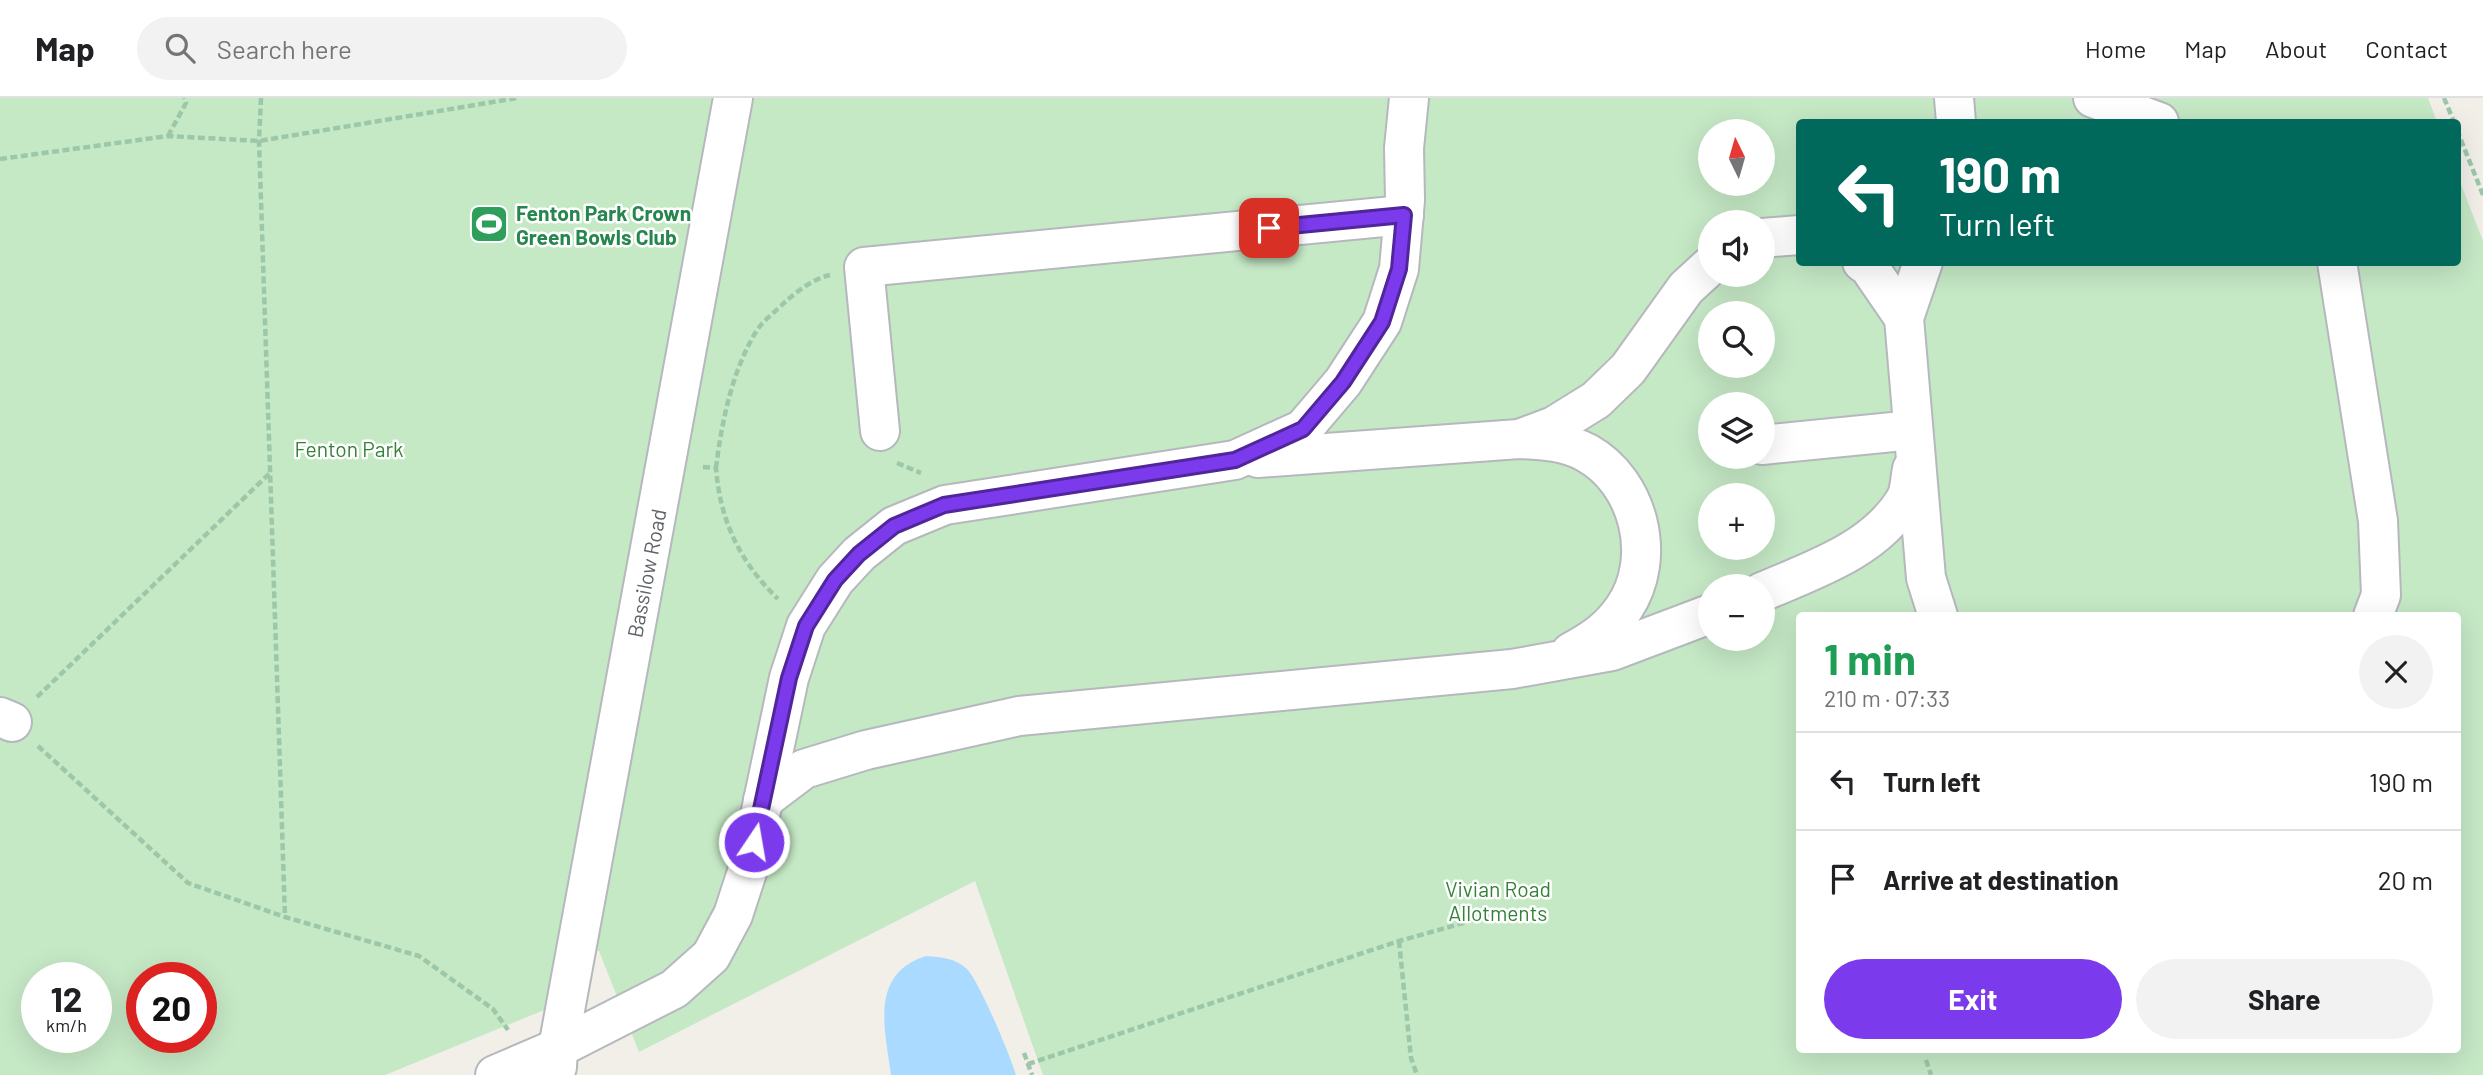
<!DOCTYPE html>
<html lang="en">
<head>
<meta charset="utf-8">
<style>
	body { margin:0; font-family:Barlow,sans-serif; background:#f2f2f2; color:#202124; height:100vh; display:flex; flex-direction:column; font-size:26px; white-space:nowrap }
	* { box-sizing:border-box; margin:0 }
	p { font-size:23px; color:#757577 }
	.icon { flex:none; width:38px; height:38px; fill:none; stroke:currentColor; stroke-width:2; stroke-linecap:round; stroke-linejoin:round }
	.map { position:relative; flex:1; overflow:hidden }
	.drawer { position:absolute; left:1796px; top:514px; width:665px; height:441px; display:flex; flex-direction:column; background:#fff; border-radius:7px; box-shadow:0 7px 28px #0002 }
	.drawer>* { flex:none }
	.guide { position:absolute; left:1796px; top:21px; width:665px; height:147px; border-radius:7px; box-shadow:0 7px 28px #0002; background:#00695c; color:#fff; overflow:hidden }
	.needle { width:46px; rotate:355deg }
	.controls { position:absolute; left:1698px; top:21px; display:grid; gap:14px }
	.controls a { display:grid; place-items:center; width:77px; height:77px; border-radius:50%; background:#fff; box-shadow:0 7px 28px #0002; font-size:35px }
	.speed { position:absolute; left:21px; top:864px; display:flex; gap:14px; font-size:35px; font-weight:700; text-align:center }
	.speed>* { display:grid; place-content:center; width:91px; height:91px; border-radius:50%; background:#fff; box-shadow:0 7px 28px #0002; line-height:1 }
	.speed small { font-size:18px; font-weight:400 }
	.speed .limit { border:10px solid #d22; background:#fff; color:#111 }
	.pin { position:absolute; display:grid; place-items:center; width:60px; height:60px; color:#fff; margin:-30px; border-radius:14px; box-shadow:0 4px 10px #0006 }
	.me { position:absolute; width:77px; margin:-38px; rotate:12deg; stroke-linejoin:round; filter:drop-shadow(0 0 5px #0008) }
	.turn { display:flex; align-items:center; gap:24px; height:147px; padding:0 28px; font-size:32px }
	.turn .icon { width:91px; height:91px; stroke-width:2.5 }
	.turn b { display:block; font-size:49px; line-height:60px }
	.round { display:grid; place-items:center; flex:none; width:74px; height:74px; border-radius:37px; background:#f2f2f2 }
	.head { display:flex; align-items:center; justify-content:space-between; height:119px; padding:0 28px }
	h1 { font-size:42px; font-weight:700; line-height:52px; color:#1e9e55 }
	.button { display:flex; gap:14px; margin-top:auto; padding:14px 28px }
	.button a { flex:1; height:80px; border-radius:42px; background:#7c3aed; color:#fff; font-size:28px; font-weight:700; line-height:80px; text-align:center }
	.button a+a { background:#f2f2f2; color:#202124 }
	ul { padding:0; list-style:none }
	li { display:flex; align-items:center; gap:21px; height:98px; padding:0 28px; border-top:2px solid #e0e0e0 }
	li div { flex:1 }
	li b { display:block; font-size:26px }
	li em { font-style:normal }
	header { display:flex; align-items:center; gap:42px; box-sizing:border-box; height:98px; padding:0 35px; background:#fff; border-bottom:2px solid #e0e0e0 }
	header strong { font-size:33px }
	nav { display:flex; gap:38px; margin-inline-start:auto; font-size:24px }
	.search { width:490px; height:63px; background:#f2f2f2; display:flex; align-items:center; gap:18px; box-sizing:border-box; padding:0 24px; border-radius:38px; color:#757577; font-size:26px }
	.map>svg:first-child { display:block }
	.green { fill:#c5e8c5; fill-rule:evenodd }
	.water { fill:#aadaff }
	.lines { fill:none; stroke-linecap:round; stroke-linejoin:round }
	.minor-casing { stroke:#b5b8bc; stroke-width:42 }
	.path { stroke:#9cc7a9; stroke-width:4.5; stroke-dasharray:7 3.5; stroke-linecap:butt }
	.minor { stroke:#fff; stroke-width:38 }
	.route-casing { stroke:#51269a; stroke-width:18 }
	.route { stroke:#7c3aed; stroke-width:12 }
	.labels { text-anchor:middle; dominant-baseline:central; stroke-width:5; stroke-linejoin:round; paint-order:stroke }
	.leisure-label { font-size:21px; font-weight:bold; fill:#27864d; stroke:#fff; text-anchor:start }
	.park-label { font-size:21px; fill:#348238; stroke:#fff }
	.street-label { font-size:21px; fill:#5f6368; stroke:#fff }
</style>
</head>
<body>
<header>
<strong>Map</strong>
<div class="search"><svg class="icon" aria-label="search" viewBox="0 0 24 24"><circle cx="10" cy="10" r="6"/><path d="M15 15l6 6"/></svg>Search here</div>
<nav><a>Home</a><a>Map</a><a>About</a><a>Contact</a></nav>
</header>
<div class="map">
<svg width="2483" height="977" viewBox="0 0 2483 977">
	<rect width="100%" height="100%" fill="#f1efe8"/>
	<!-- green -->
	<path class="green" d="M0,0H2428L2437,24H1799V164H2457V76L2483,143V977H1043L975,783L639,954L599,853L560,849L564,904L385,977H0ZM1710,33H1762V86H1710ZM1710,124H1762V177H1710ZM1710,215H1762V268H1710ZM1710,306H1762V359H1710ZM1710,397H1762V450H1710ZM1710,488H1762V541H1710ZM1799,518H2457V952H1799ZM37,880H96V940H37ZM142,880H201V940H142Z"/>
	<!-- water -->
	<path class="water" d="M926,858C941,859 955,860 967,871C980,885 1010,957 1016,977H891C885,931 869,876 926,858Z"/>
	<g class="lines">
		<!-- minor casing -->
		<g class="minor-casing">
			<g id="minor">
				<path d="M1954,0L1956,24"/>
				<path d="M2093,0L2159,24"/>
				<path d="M1762,140L1799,137"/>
				<path d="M1862,164L1869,169L1904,220"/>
				<path d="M1923,164L1904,220L1926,480L1938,518"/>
				<path d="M2337,164L2378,423L2381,497L2373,518"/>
				<path d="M880,333L864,169L1404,117"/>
				<path d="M1522,340L1554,328L1596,302L1628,271L1686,190L1710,168"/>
				<path d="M1762,347L1913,332"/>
				<path d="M1258,360L1519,341C1542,342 1565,343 1587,355C1639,384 1658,460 1624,510C1610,531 1592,543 1571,554"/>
				<path d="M1762,494C1813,472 1875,452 1905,402C1910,394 1910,380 1912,371"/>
				<path d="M0,619L12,624"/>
				<path d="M763,702L804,671L866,652L1019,618L1512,571L1612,553L1710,516"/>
				<path d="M557,969L558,950L733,0"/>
				<path d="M495,977L558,950L674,891L711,858L733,817L750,765L789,580L806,528L835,482L859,456L894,428L945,407L1235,362L1303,331L1343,284L1382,224L1399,171L1405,102L1404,50L1409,0"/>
			</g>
		</g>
		<!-- path -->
		<g class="path">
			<path d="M261,0L259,43L285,819"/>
			<path d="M2444,0L2454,24"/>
			<path d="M2457,32L2483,97"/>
			<path d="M168,38L186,5L184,0"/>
			<path d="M0,61L168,38L259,43L517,0"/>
			<path d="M897,365L921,375"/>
			<path d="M703,369L716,370C720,423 740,464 778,501"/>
			<path d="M716,370C722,322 732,273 757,232C764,222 776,213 784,205C797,193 813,181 830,177"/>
			<path d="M37,599L270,375"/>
			<path d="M38,648L188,785L285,819L419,858L493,911L508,932"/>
			<path d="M1399,843L1411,960L1417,977"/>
			<path d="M1024,955L1032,977"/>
			<path d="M1926,962L1931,977"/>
			<path d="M1028,966L1399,843L1506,813"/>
		</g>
		<!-- minor -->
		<use href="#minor" class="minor"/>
	</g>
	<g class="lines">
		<!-- route casing -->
		<g class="route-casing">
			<path id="route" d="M754,744L789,580L806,528L835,482L859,456L894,428L944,407L1235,362L1303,331L1343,284L1382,224L1399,171L1404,117L1269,130"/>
		</g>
		<!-- route -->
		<use href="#route" class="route"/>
	</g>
	<!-- icons -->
	<defs>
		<g id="stadium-square" transform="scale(2.0125)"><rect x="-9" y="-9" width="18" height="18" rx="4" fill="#2e9e5b" stroke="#fff"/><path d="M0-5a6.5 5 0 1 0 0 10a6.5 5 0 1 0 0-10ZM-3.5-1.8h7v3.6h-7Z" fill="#fff"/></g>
	</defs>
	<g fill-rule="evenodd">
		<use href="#stadium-square" x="489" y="126"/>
	</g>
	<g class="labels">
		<!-- leisure labels -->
		<g class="leisure-label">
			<text x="516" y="114">Fenton Park Crown<tspan x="516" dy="24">Green Bowls Club</tspan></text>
		</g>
		<!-- park labels -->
		<g class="park-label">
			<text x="349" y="350">Fenton Park</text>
			<text x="1498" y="790">Vivian Road<tspan x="1498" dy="24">Allotments</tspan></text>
		</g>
		<!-- street labels -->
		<g class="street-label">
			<text transform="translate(646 475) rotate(-79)">Bassilow Road</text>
		</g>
	</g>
</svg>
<div class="controls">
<a><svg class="needle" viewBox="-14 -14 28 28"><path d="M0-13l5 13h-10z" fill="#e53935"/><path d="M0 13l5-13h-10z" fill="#757577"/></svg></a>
<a><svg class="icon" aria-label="sound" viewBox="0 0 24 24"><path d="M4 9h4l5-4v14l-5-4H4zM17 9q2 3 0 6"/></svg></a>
<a><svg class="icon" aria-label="search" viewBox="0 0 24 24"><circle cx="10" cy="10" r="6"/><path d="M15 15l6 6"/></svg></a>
<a><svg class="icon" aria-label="layers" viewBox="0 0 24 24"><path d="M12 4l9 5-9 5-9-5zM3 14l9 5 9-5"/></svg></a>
<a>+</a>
<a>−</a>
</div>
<div class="speed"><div>12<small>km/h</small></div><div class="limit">20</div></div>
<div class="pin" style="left:1269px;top:130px;background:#d93025"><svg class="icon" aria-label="arrive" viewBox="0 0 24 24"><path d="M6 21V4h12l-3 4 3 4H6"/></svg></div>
<svg class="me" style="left:754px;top:744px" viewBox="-20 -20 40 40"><circle r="17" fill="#7c3aed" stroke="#fff" stroke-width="3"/><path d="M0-11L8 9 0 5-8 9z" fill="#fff"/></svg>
<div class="guide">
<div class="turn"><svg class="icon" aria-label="left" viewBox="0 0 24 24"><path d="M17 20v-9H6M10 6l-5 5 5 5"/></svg><div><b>190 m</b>Turn left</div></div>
</div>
<section class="drawer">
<div class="head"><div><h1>1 min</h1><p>210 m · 07:33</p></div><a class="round"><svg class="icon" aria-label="close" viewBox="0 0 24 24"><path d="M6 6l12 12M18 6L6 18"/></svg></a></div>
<ul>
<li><svg class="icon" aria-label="left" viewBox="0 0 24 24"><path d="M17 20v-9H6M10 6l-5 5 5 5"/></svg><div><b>Turn left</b></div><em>190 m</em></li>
<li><svg class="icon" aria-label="arrive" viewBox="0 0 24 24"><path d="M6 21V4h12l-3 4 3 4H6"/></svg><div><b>Arrive at destination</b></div><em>20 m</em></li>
</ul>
<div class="button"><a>Exit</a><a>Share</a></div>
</section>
</div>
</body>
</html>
